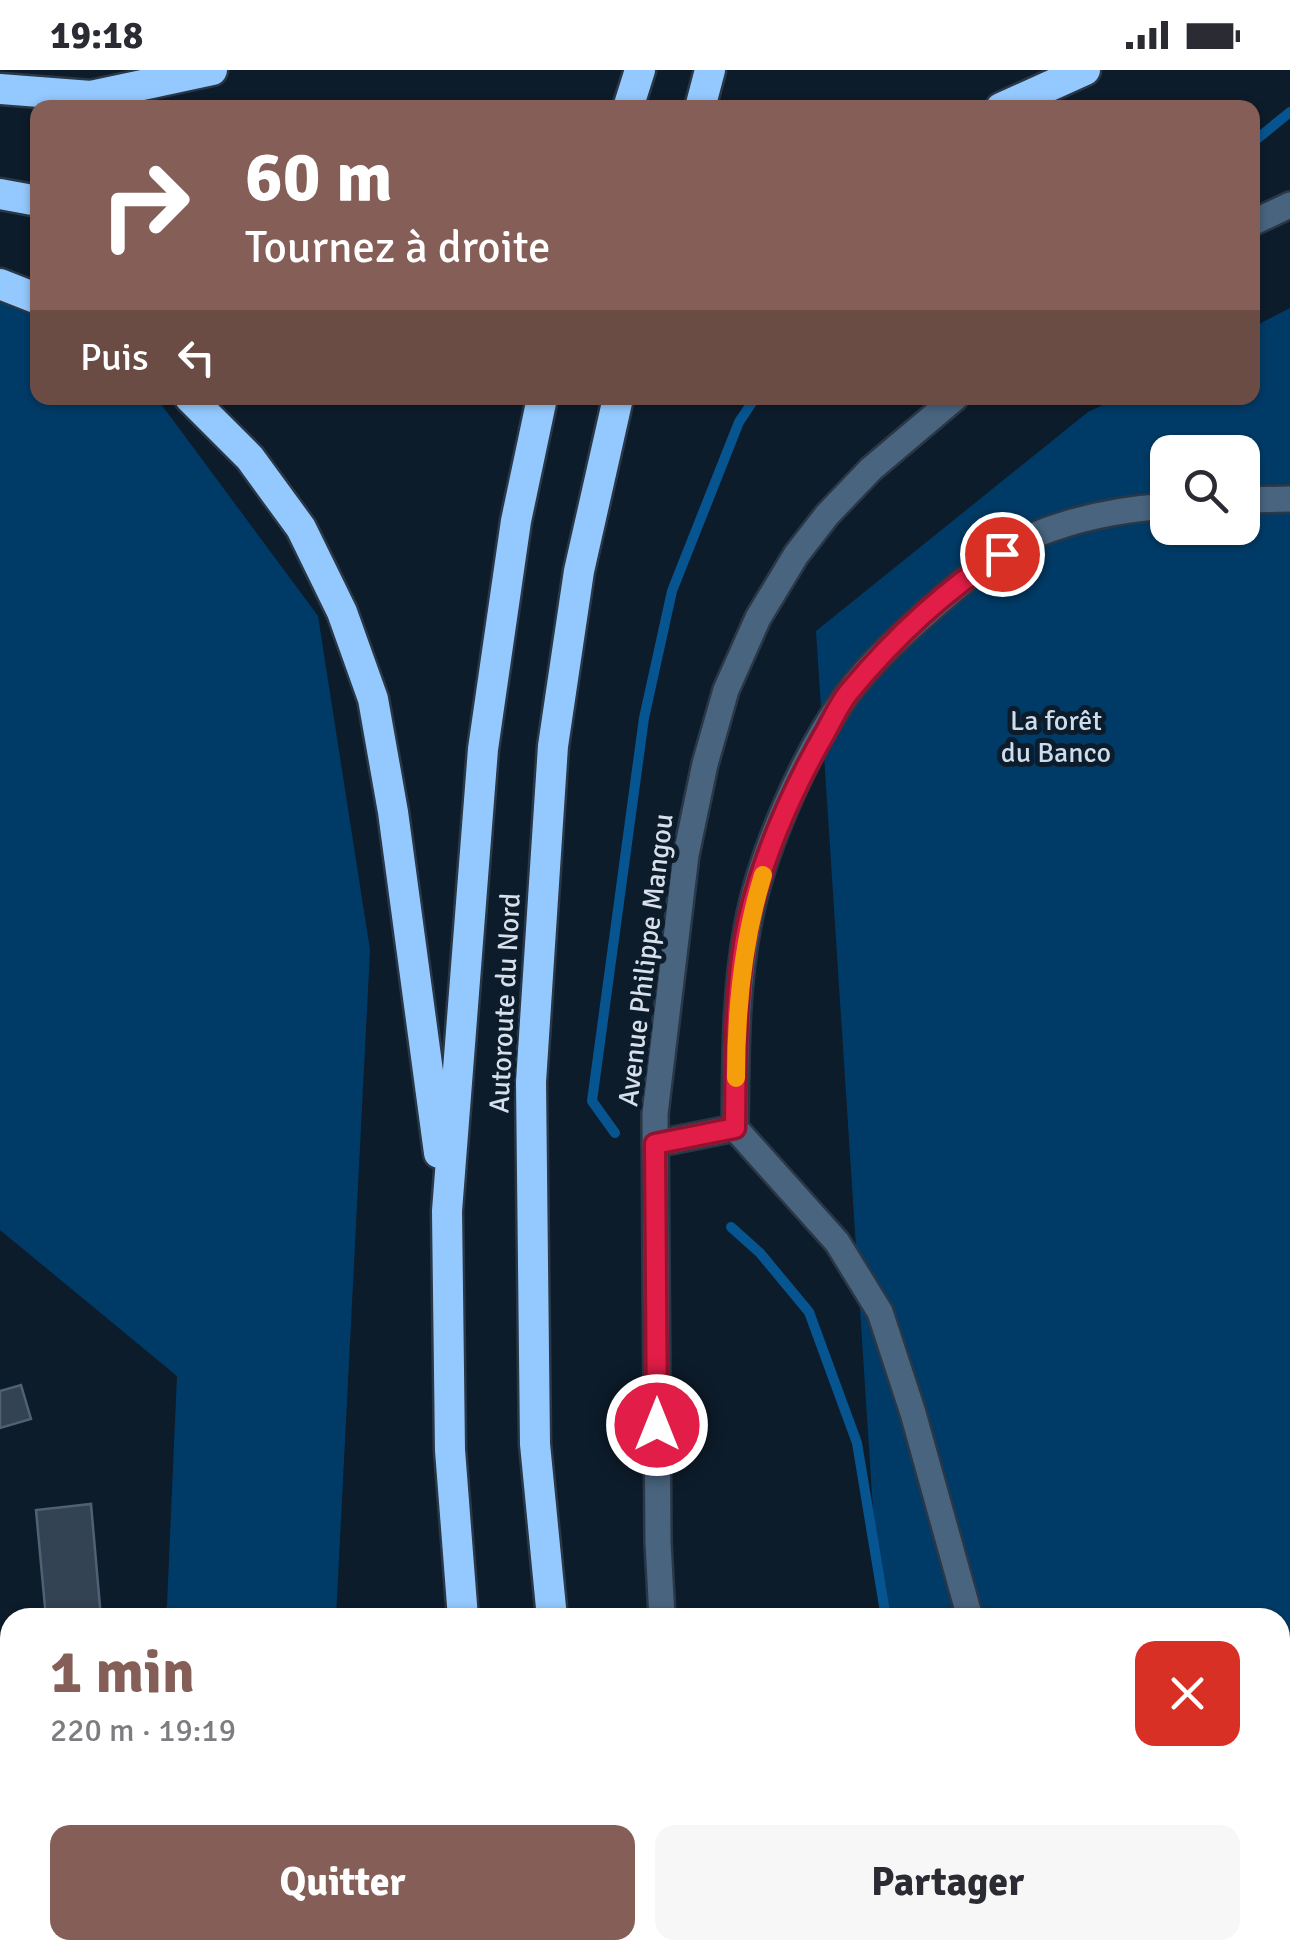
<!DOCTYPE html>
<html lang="fr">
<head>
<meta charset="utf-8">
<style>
	body { margin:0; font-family:Signika,sans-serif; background:#f7f7f7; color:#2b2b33; height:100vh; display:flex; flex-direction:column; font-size:38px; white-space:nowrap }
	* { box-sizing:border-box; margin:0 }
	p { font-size:32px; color:#7c7c81 }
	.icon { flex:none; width:55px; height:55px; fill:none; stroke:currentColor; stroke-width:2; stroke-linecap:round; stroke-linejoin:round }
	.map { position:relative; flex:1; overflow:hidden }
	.side { position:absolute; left:0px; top:1538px; width:1290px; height:352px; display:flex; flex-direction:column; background:#fff; border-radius:30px 30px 0 0; box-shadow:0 2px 8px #0004 }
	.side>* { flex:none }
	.hud { position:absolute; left:30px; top:30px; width:1230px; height:305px; border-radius:20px; box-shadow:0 2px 8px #0004; background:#855f57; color:#fff; overflow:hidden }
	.fabs { position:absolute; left:1150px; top:365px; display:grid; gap:20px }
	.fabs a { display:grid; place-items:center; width:110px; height:110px; border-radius:20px; background:#fff; box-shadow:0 2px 8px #0004; font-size:50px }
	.pin { position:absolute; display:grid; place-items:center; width:85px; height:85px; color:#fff; margin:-42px; border:5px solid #fff; border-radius:50%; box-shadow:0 2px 10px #0007 }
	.me { position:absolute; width:110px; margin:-55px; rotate:0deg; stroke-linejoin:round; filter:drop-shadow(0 0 8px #0008) }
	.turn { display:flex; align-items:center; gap:35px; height:210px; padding:0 50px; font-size:45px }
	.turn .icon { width:130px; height:130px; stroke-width:2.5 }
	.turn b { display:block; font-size:70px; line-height:85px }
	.then { display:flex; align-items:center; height:95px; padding:0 50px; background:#0003; gap:20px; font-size:38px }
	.round { display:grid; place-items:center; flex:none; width:105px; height:105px; border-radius:20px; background:#f7f7f7 }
	.summary { display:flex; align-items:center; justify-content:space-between; height:170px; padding:0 50px }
	h1 { font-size:60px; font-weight:700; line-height:75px; color:#855f57 }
	.primary-button { display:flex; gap:20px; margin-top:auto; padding:20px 50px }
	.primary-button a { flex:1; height:115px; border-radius:20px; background:#855f57; color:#fff; font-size:40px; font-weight:700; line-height:115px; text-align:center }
	.primary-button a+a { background:#f7f7f7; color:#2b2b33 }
	.status { display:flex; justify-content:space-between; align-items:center; height:70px; padding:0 50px; background:#fff; direction:ltr }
	.status svg { height:28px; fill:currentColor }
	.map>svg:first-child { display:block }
	.green { fill:#003b67; fill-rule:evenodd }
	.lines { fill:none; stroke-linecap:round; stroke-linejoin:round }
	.stream { stroke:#075590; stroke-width:10 }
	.building { fill:#334354; stroke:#4f6172; stroke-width:2.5 }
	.minor-casing { stroke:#293746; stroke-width:30 }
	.tertiary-casing { stroke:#293746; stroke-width:30 }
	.motorway-casing { stroke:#293746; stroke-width:35 }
	.minor { stroke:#49647e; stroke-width:25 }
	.tertiary { stroke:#49647e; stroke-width:25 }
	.motorway { stroke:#94c9ff; stroke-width:30 }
	.route-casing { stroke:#92132f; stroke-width:25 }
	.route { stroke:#e11d48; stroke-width:18 }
	.slow { stroke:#f59e0b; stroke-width:18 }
	.labels { text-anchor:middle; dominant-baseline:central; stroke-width:10; stroke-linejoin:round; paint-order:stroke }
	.park-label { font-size:28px; fill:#cde; stroke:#0d1c2b }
	.street-label { font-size:28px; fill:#d6dfea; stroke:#0d1c2b }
</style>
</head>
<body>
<div class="status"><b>19:18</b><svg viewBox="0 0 49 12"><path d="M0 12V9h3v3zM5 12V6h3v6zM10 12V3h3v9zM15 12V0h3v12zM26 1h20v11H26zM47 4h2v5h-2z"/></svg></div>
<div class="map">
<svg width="1290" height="1889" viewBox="0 0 1290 1889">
	<rect width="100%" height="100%" fill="#0d1c2b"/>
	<!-- green -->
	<g class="green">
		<path d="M0,229L37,244L38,328H152L161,334L318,546L370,880L336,1547H163L167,1535L177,1306L0,1160Z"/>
		<path d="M1290,238V1889H902V1880H1280V1548L880,1547L816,561L1088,342L1117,328H1252L1253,257ZM1168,382H1242V458H1168Z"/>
		<path d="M78,1880H225L223,1889H76Z"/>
	</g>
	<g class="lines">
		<!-- stream -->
		<g class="stream">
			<path d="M1252,73L1290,42"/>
			<path d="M615,1063L592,1031L644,648L672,521L739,352L755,328"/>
			<path d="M731,1157L760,1183L809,1242L857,1373L886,1548"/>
			<path d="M928,1889V1880"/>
		</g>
	</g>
	<!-- building -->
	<g class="building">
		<path d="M21,1315L31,1349L0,1358V1321Z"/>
		<path d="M91,1434L101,1548H46L36,1440Z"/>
		<path d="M1084,1880H1190L1189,1889H1083Z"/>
		<path d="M1197,1880H1234L1232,1889H1196Z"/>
	</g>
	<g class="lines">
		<!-- minor casing -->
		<g class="minor-casing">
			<g id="minor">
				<path d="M1242,430L1290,429"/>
				<path d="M655,1074L735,1058"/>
				<path d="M970,1548L913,1343L880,1242L837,1172L735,1058C736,990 735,921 748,854C761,783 804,685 846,626C872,590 909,558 942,529C969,506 1001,479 1035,465C1076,448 1123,439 1168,436"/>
				<path d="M1025,1880V1889"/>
			</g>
		</g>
		<!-- tertiary casing -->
		<g class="tertiary-casing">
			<g id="tertiary">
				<path d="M1252,153L1290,135"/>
				<path d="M662,1548L658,1472L655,1044L686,785L705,694L726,620L758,548L796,485L827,445L871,399L955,328"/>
				<path d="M733,1880L736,1889"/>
			</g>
		</g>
		<!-- motorway casing -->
		<g class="motorway-casing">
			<g id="motorway">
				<path d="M0,19L91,26L212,0"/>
				<path d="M628,38L640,0"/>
				<path d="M700,38L710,0"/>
				<path d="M1001,38L1085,0"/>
				<path d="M0,124L38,131"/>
				<path d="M0,214L38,229"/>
				<path d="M190,328L250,388L301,458L342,542L373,629L393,742L439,1083"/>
				<path d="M463,1548L450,1380L447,1141L483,679L516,451L542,328"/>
				<path d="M552,1548L535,1374L531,1012L553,676L579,501L618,328"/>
				<path d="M489,1880L490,1889"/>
				<path d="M583,1880V1889"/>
			</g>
		</g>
		<!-- minor -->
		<use href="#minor" class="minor"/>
		<!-- tertiary -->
		<use href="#tertiary" class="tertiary"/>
		<!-- motorway -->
		<use href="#motorway" class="motorway"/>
	</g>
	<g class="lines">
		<!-- route casing -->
		<g class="route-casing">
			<path id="route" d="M657,1355L655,1074L735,1058C736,990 734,918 748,852C763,785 792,720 826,661C833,648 840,633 849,622C893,569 945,520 1002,484"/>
		</g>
		<!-- route -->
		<use href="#route" class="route"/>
		<!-- slow -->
		<path class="slow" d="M736,1008C736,939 743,870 763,805"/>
	</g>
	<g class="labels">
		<!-- park labels -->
		<g class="park-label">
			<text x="1056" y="651">La forêt<tspan x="1056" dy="32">du Banco</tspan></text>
		</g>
		<!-- street labels -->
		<g class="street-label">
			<text transform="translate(646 890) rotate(-83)">Avenue Philippe Mangou</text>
			<text transform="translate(505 933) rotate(-87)">Autoroute du Nord</text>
		</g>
	</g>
</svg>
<div class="fabs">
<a><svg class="icon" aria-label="search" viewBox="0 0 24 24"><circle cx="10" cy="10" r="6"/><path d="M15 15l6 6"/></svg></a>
</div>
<div class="pin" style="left:1002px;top:484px;background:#d93025"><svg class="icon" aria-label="arrive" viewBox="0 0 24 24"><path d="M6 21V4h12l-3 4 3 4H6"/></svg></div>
<svg class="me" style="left:657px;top:1355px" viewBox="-20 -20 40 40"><circle r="17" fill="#e11d48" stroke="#fff" stroke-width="3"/><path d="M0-11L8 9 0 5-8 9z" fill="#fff"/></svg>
<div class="hud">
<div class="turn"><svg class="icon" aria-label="right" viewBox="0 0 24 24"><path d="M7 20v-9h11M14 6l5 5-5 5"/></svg><div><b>60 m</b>Tournez à droite</div></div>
<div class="then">Puis<svg class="icon" aria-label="left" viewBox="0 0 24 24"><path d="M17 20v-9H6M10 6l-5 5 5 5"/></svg></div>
</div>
<section class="side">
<div class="summary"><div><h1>1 min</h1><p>220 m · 19:19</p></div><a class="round" style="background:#d93025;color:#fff"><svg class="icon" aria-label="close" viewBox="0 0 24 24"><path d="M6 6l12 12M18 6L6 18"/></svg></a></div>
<div class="primary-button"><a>Quitter</a><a>Partager</a></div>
</section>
</div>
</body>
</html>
